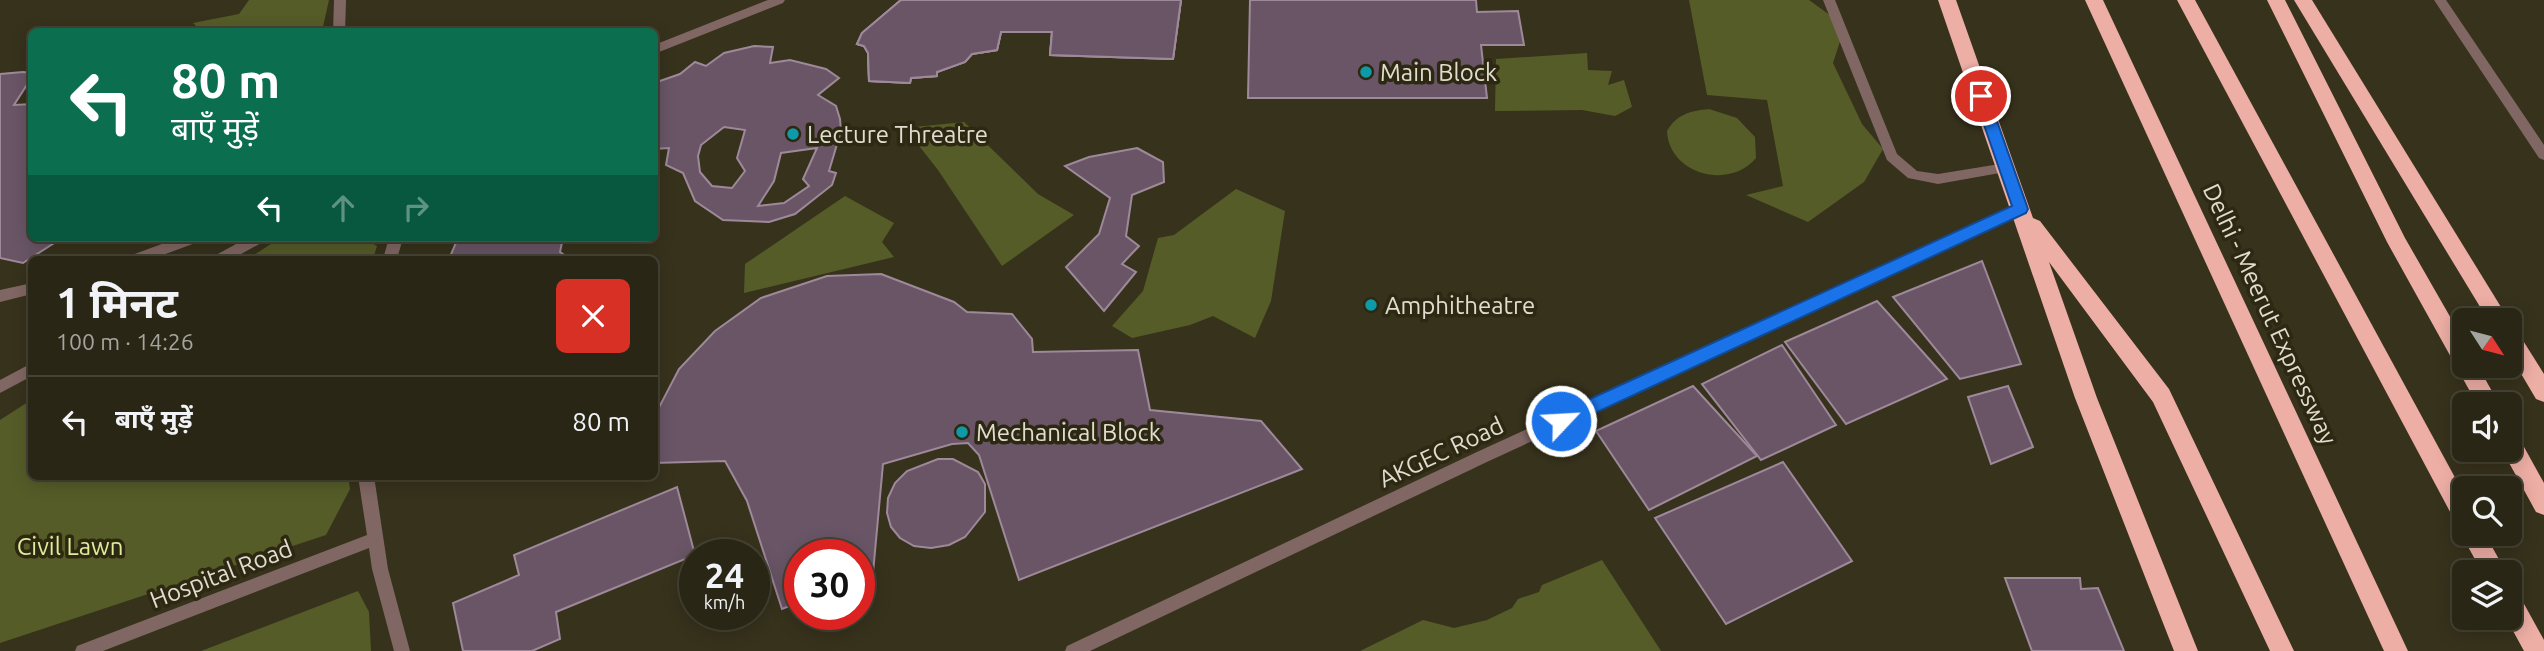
<!DOCTYPE html>
<html lang="hi">
<head>
<meta charset="utf-8">
<style>
	body { margin:0; font-family:Ubuntu,"Noto Sans Devanagari",sans-serif; background:#312e1e; color:#f1f3f6; height:100vh; display:flex; flex-direction:column; font-size:26px; white-space:nowrap }
	* { box-sizing:border-box; margin:0 }
	p { font-size:23px; color:#a5a5a0 }
	.icon { flex:none; width:38px; height:38px; fill:none; stroke:currentColor; stroke-width:2; stroke-linecap:round; stroke-linejoin:round }
	.map { position:relative; flex:1; overflow:hidden }
	.panel { position:absolute; left:28px; top:256px; width:630px; height:224px; display:flex; flex-direction:column; background:#292615; border-radius:10px; box-shadow:0 4px 18px #0003,0 0 0 2px #454334 }
	.panel>* { flex:none }
	.guide { position:absolute; left:28px; top:28px; width:630px; height:214px; border-radius:10px; box-shadow:0 4px 18px #0003,0 0 0 2px #454334; background:#0b6e4f; color:#fff; overflow:hidden }
	.needle { width:46px; rotate:126deg }
	.controls { position:absolute; left:2452px; top:308px; display:grid; gap:14px }
	.controls a { display:grid; place-items:center; width:70px; height:70px; border-radius:10px; background:#292615; box-shadow:0 4px 18px #0003,0 0 0 2px #454334; font-size:35px }
	.speed { position:absolute; left:679px; top:539px; display:flex; gap:14px; font-size:35px; font-weight:700; text-align:center }
	.speed>* { display:grid; place-content:center; width:91px; height:91px; border-radius:50%; background:#292615; box-shadow:0 4px 18px #0003,0 0 0 2px #454334; line-height:1 }
	.speed small { font-size:18px; font-weight:400 }
	.speed .limit { border:10px solid #d22; background:#fff; color:#111 }
	.pin { position:absolute; display:grid; place-items:center; width:60px; height:60px; color:#fff; margin:-30px; border:4px solid #fff; border-radius:50%; box-shadow:0 2px 7px #0007 }
	.me { position:absolute; width:77px; margin:-38px; rotate:65deg; stroke-linejoin:round; filter:drop-shadow(0 0 5px #0008) }
	.turn { display:flex; align-items:center; gap:24px; height:147px; padding:0 28px; font-size:32px }
	.turn .icon { width:91px; height:91px; stroke-width:2.5 }
	.turn b { display:block; font-size:49px; line-height:60px }
	.lanes { display:flex; align-items:center; height:66px; padding:0 28px; background:#0003; justify-content:center; gap:35px; direction:ltr }
	.lanes .off { opacity:.35 }
	.round { display:grid; place-items:center; flex:none; width:74px; height:74px; border-radius:10px; background:#312e1e }
	.overview { display:flex; align-items:center; justify-content:space-between; height:119px; padding:0 28px }
	h1 { font-size:42px; font-weight:700; line-height:52px }
	ul { padding:0; list-style:none }
	li { display:flex; align-items:center; gap:21px; height:91px; padding:0 28px; border-top:2px solid #454334 }
	li div { flex:1 }
	li b { display:block; font-size:26px }
	li em { font-style:normal }
	.map>svg:first-child { display:block }
	.green { fill:#565c28 }
	.building { fill:#695566; stroke:#9e899a; stroke-width:2; fill-rule:evenodd }
	.lines { fill:none; stroke-linecap:round; stroke-linejoin:round }
	.lane { fill:#816763; fill-rule:evenodd }
	.street { fill:#816763; fill-rule:evenodd }
	.highway { fill:#edaea5; fill-rule:evenodd }
	.route { fill:#1a73e8; stroke:#114b97; stroke-width:2 }
	.culture-dot { fill:#0f9aa8; stroke:#2d2812; stroke-width:2.5 }
	.labels { text-anchor:middle; dominant-baseline:central; stroke-width:7; stroke-linejoin:round; paint-order:stroke }
	.poi-label { font-size:24px; fill:#e0ddd0; stroke:#2d2812; text-anchor:start }
	.street-label { font-size:24px; fill:#e0ddd0; stroke:#2d2812 }
	.park-label { font-size:24px; fill:#e0ec9a; stroke:#2d2812 }
</style>
</head>
<body>
<div class="map">
<svg width="2544" height="651" viewBox="0 0 2544 651">
	<rect width="100%" height="100%" fill="#37321c"/>
	<!-- green -->
	<g class="green">
		<path d="M249,0H329L322,31H213L197,27L193,23L239,14Z"/>
		<path d="M1689,0H1809L1845,26L1833,63L1862,124L1883,149L1864,182L1808,222L1746,195L1783,186L1767,100L1707,95Z"/>
		<path d="M1587,53L1588,70L1612,71L1608,85L1624,80L1632,107L1615,116L1582,110L1495,111L1496,59Z"/>
		<path d="M1709,109L1737,118L1755,137L1756,158C1730,190 1669,175 1667,131C1677,114 1690,111 1709,109Z"/>
		<path d="M964,122L1038,194L1074,215L1002,266L938,170L905,128Z"/>
		<path d="M1236,189L1285,211L1271,301L1255,338L1213,316L1190,325L1132,338L1112,326L1143,291L1158,238L1174,235Z"/>
		<path d="M845,196L894,223L882,242L894,257L744,293L745,264Z"/>
		<path d="M280,238H363L377,246L373,259H248Z"/>
		<path d="M31,400L32,476H348L350,489L326,535L0,643V420Z"/>
		<path d="M1602,560L1661,651H1360L1423,620L1454,628L1487,620L1512,608L1518,599L1539,592L1542,585Z"/>
		<path d="M358,591L369,612L371,651H201Z"/>
	</g>
	<!-- building -->
	<g class="building">
		<path d="M901,0H1181L1173,59L1050,55L1052,32H1001L997,50L972,54L965,62L937,72V76L911,78L910,83L869,81L868,53L864,46L857,44L862,33Z"/>
		<path d="M901,0H1003L1006,5L1015,9L1054,10L1078,9L1080,0H1181L1173,59L1050,55L1052,32H1001L997,50L972,54L965,62L937,72V76L911,78L910,83L869,81L868,53L864,46L857,44L862,33ZM946,7L952,10L955,22L941,26L929,36L917,34V29Z"/>
		<path d="M901,0H1181L1173,59L1050,55L1052,32H1001L997,50L972,54L965,62L937,72V76L911,78L910,83L869,81L868,53L864,46L857,44L862,33Z"/>
		<path d="M1250,0H1476L1477,12L1518,11L1524,45H1481L1487,98H1248Z"/>
		<path d="M754,46L773,47L770,63L790,60L826,69L839,78L818,95L836,106L840,119L841,131L829,171L836,173L832,185L795,214L769,222L723,220L695,201L683,173L666,165L669,148L654,149V83L680,74L695,62L706,66L724,53ZM724,127L745,130L737,158L745,171L732,188L712,186L700,172L698,156L701,145ZM817,148L803,179L809,186L784,203L758,206L774,181L781,153Z"/>
		<path d="M23,72L32,73V77L14,105L32,104V238H62L23,263L0,258V74Z"/>
		<path d="M1137,148L1163,162L1164,182L1132,195L1126,236L1139,246L1122,264L1136,272L1104,311L1066,267L1099,234L1110,198L1065,166L1089,157Z"/>
		<path d="M458,238H563L560,252L570,259H449Z"/>
		<path d="M1982,261L2021,364L1960,379L1893,297Z"/>
		<path d="M881,274L954,302L967,312L1012,314L1032,339L1033,352L1138,350L1150,410L1261,421L1302,469L1019,580L979,455L968,443L952,444L883,464L873,573L859,578V555H800V602L782,609L747,501L725,461L654,463V417L679,369L715,331L761,298L827,276Z"/>
		<path d="M1877,301L1947,379L1846,424L1785,342Z"/>
		<path d="M1782,345L1836,425L1761,460L1702,384Z"/>
		<path d="M1693,386L1757,456L1649,510L1596,431Z"/>
		<path d="M2008,386L2033,447L1991,464L1968,397Z"/>
		<path d="M938,459H953L978,472L985,484V512L965,537L949,545L931,548L914,546L900,538L891,527L887,513L888,498L895,483L907,471Z"/>
		<path d="M1783,462L1852,561L1726,624L1655,518Z"/>
		<path d="M677,487L695,555L556,612L560,639L532,651H463L453,603L519,575L514,555Z"/>
		<path d="M2005,578H2080L2081,589L2098,588L2124,651H2032Z"/>
	</g>
	<g class="lines">
		<!-- lane -->
		<g class="lane">
			<path d="M334,0H346L345,32H333Z"/>
			<path d="M768,0H785L783,3L654,54V45Z"/>
			<path d="M1823,0H1835L1897,154L1917,171L1938,174L2006,163L2011,165L2012,168L2011,171L1938,184L1908,178L1887,160Z"/>
			<path d="M178,238H200L198,242L152,259H130L132,255Z"/>
			<path d="M247,238H265L263,242L232,259H214L216,255Z"/>
			<path d="M389,238H403L397,259H383Z"/>
			<path d="M32,283V294L0,302V290Z"/>
			<path d="M32,363V376L0,393V380Z"/>
			<path d="M358,476H374L388,569L410,651H394L372,569L369,548L103,651H75L77,646L367,535Z"/>
		</g>
		<!-- street -->
		<g class="street">
			<path d="M2434,0H2446L2544,145V160L2539,158Z"/>
			<path d="M2021,204L2028,209L2026,213L1489,461L1090,651H1065L1067,646L1479,451Z"/>
		</g>
		<!-- highway -->
		<g class="highway">
			<path d="M1938,0H1956L2033,218L2040,221L2169,389L2294,651H2270L2153,402L2049,262L2097,398L2198,651H2174L2075,398Z"/>
			<path d="M2085,0H2103L2408,651H2384Z"/>
			<path d="M2177,0H2195L2464,494V526L2456,523Z"/>
			<path d="M2267,0H2285L2405,238L2464,341V366H2478L2499,404H2477L2387,242Z"/>
			<path d="M2294,0H2312L2509,320H2488Z"/>
			<path d="M2510,328L2517,331L2544,374V402L2536,399L2510,355Z"/>
			<path d="M2510,433L2518,436L2544,483V515L2536,512L2502,450H2510Z"/>
			<path d="M2464,528V534H2485L2506,572H2482L2461,534Z"/>
			<path d="M2510,590L2518,593L2544,640V651H2524L2506,618H2510Z"/>
		</g>
	</g>
	<!-- route -->
	<path class="route" d="M1981,91L1988,96L2028,209L2026,213L1567,426H1555V415L2012,206L1974,96Z"/>
	<!-- markers -->
	<g class="culture-dot">
		<circle cx="1366" cy="72" r="7"/>
		<circle cx="793" cy="134" r="7"/>
		<circle cx="1371" cy="305" r="7"/>
		<circle cx="962" cy="432" r="7"/>
	</g>
	<g class="labels">
		<!-- poi labels -->
		<g class="poi-label">
			<text x="1380" y="72">Main Block</text>
			<text x="807" y="134">Lecture Threatre</text>
			<text x="1385" y="305">Amphitheatre</text>
			<text x="976" y="432">Mechanical Block</text>
		</g>
		<!-- street labels -->
		<g class="street-label">
			<text transform="translate(2270 314) rotate(65)">Delhi - Meerut Expressway</text>
			<text transform="translate(1441 452) rotate(-25)">AKGEC Road</text>
			<text transform="translate(221 574) rotate(-21)">Hospital Road</text>
		</g>
		<!-- park labels -->
		<g class="park-label">
			<text x="70" y="546">Civil Lawn</text>
		</g>
	</g>
</svg>
<div class="controls">
<a><svg class="needle" viewBox="-14 -14 28 28"><path d="M0-13l5 13h-10z" fill="#e53935"/><path d="M0 13l5-13h-10z" fill="#a5a5a0"/></svg></a>
<a><svg class="icon" aria-label="sound" viewBox="0 0 24 24"><path d="M4 9h4l5-4v14l-5-4H4zM17 9q2 3 0 6"/></svg></a>
<a><svg class="icon" aria-label="search" viewBox="0 0 24 24"><circle cx="10" cy="10" r="6"/><path d="M15 15l6 6"/></svg></a>
<a><svg class="icon" aria-label="layers" viewBox="0 0 24 24"><path d="M12 4l9 5-9 5-9-5zM3 14l9 5 9-5"/></svg></a>
</div>
<div class="speed"><div>24<small>km/h</small></div><div class="limit">30</div></div>
<div class="pin" style="left:1981px;top:96px;background:#d93025"><svg class="icon" aria-label="arrive" viewBox="0 0 24 24"><path d="M6 21V4h12l-3 4 3 4H6"/></svg></div>
<svg class="me" style="left:1561px;top:421px" viewBox="-20 -20 40 40"><circle r="17" fill="#1a73e8" stroke="#fff" stroke-width="3"/><path d="M0-11L8 9 0 5-8 9z" fill="#fff"/></svg>
<div class="guide">
<div class="turn"><svg class="icon" aria-label="left" viewBox="0 0 24 24"><path d="M17 20v-9H6M10 6l-5 5 5 5"/></svg><div><b>80 m</b>बाएँ मुड़ें</div></div>
<div class="lanes"><svg class="icon" aria-label="left" viewBox="0 0 24 24"><path d="M17 20v-9H6M10 6l-5 5 5 5"/></svg><svg class="icon off" aria-label="ahead" viewBox="0 0 24 24"><path d="M12 20V5M6 11l6-6 6 6"/></svg><svg class="icon off" aria-label="right" viewBox="0 0 24 24"><path d="M7 20v-9h11M14 6l5 5-5 5"/></svg></div>
</div>
<section class="panel">
<div class="overview"><div><h1>1 मिनट</h1><p>100 m · 14:26</p></div><a class="round" style="background:#d93025;color:#fff"><svg class="icon" aria-label="close" viewBox="0 0 24 24"><path d="M6 6l12 12M18 6L6 18"/></svg></a></div>
<ul>
<li><svg class="icon" aria-label="left" viewBox="0 0 24 24"><path d="M17 20v-9H6M10 6l-5 5 5 5"/></svg><div><b>बाएँ मुड़ें</b></div><em>80 m</em></li>
</ul>
</section>
</div>
</body>
</html>
